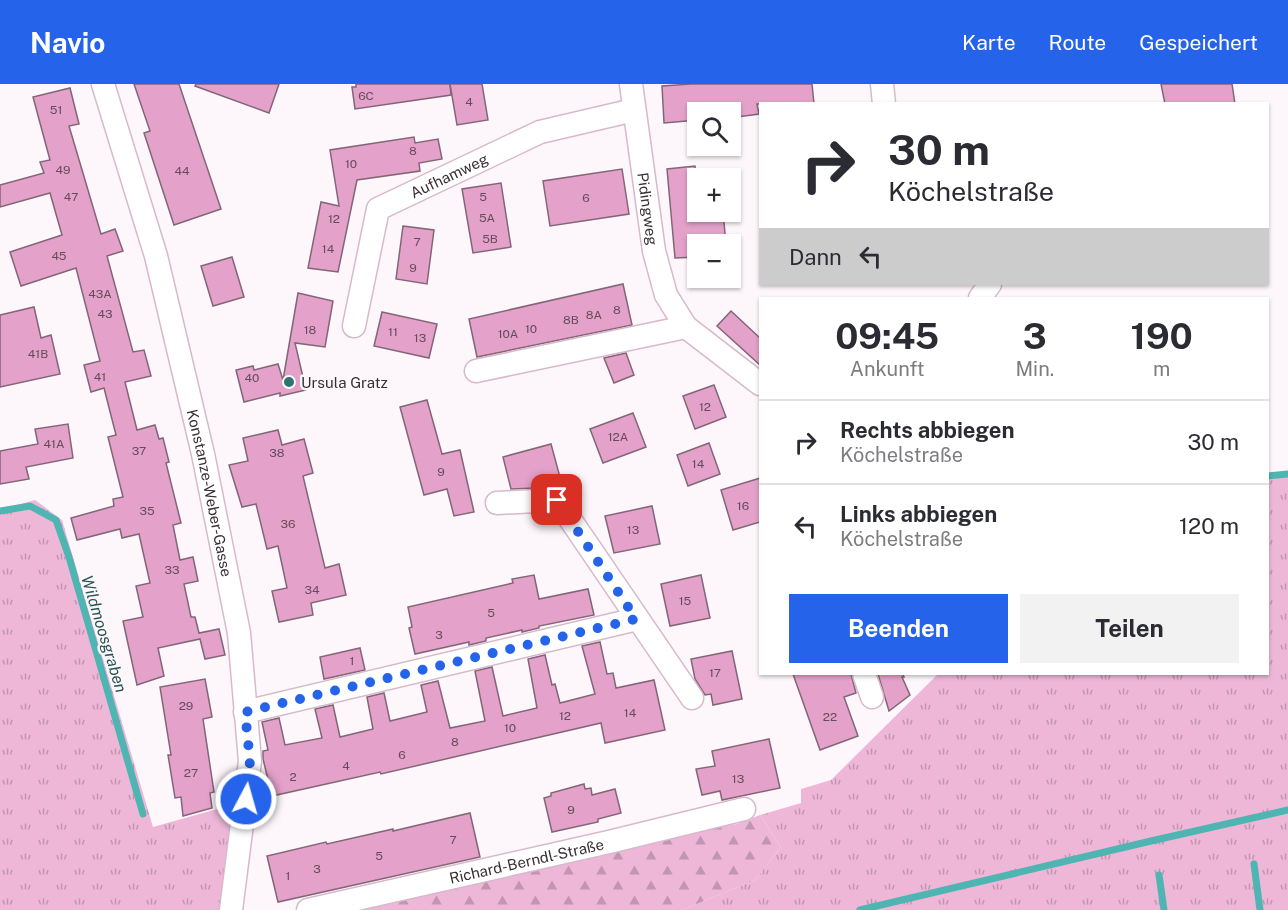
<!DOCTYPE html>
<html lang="de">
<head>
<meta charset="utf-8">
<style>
	body { margin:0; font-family:"Public Sans",sans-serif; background:#f2f2f3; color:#2b2b33; height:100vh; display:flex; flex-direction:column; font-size:22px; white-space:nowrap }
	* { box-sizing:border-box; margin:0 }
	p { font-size:20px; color:#7c7c81 }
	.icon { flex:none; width:33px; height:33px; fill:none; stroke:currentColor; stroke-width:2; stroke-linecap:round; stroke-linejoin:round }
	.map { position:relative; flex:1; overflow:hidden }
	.side { position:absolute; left:759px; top:213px; width:510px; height:378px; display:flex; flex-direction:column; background:#fff; border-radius:0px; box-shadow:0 2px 4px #0004 }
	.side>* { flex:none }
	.hud { position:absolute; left:759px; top:18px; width:510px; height:183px; border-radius:0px; box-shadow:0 2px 4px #0004; background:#fff; color:#2b2b33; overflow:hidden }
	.controls { position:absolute; left:687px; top:18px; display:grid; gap:12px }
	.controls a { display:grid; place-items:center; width:54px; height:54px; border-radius:0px; background:#fff; box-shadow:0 2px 4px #0004; font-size:30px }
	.pin { position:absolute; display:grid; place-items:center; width:51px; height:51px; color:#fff; margin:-26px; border-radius:12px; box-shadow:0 3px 9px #0006 }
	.me { position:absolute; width:66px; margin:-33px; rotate:6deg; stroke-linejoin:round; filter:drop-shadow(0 0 4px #0008) }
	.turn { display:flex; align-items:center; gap:21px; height:126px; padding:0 30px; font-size:27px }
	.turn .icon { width:78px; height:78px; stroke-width:2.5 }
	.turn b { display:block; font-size:42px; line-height:51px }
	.then { display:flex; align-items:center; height:57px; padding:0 30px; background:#0003; gap:12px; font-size:22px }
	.eta { display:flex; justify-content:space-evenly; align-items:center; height:102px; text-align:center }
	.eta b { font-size:36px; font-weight:700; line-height:42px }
	.primary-button { display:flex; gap:12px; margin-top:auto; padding:12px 30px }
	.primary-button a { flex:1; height:69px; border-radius:0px; background:#2563eb; color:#fff; font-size:24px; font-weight:700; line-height:69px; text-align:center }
	.primary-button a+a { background:#f2f2f3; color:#2b2b33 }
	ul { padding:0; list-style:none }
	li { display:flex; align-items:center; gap:18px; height:84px; padding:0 30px; border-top:2px solid #e1e1e2 }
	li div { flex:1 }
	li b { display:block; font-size:22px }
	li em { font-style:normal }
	header { display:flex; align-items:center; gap:36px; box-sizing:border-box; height:84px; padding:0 30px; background:#2563eb; color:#fff }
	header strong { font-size:28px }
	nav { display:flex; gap:33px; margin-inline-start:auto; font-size:21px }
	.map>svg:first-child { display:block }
	.grass { fill:url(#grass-tufts) }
	.forest { fill:url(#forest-firs) }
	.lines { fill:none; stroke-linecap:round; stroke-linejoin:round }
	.stream { stroke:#4eb5b2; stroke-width:7 }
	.building { fill:#e4a1ca; stroke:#826677; stroke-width:1.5 }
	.minor-casing { stroke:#d8b9cb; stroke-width:25 }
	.minor { stroke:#fff; stroke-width:22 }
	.route { stroke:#2563eb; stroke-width:10; stroke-dasharray:0 18 }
	.poi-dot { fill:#2b7573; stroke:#fdf6fa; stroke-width:2 }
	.labels { text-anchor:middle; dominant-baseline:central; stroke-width:5; stroke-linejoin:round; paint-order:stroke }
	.number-label { font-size:12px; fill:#654c5b }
	.street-label { font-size:15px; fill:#3b2f36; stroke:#fdf6fa }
	.poi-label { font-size:15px; fill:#3b2f36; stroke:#fdf6fa; text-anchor:start }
	.water-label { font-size:16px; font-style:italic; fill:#275553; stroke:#fdf6fa }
</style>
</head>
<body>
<header>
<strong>Navio</strong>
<nav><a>Karte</a><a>Route</a><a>Gespeichert</a></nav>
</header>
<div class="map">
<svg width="1288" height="826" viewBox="0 0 1288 826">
	<defs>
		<pattern id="grass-tufts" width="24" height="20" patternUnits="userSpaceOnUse" patternTransform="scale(1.5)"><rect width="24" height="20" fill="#eeb7d8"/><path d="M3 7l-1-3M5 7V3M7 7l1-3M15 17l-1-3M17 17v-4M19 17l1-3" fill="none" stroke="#c295b0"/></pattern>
		<pattern id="forest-firs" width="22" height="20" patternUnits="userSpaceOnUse" patternTransform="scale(1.5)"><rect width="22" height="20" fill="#eeb7d8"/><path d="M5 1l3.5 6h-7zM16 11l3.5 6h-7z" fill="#c295b0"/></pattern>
	</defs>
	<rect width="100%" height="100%" fill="#fdf6fa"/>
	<!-- grass -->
	<g class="grass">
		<path d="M1288,388V826H682L755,796L781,763L760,731L801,719V705L831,696L938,590H1268V389Z"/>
		<path d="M35,416L62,436L153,743L235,720L221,826H0V426Z"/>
	</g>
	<!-- forest -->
	<path class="forest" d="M760,731L781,763L755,796L682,826H348L703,745L737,740Z"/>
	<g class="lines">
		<!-- stream -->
		<g class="stream">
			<path d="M1268,392L1288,390"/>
			<path d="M0,427L30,422L56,436L69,473L143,730"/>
			<path d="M1254,780L1260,826"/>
			<path d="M1159,791L1164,826"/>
			<path d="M860,826L1151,757L1288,726"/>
		</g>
	</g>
	<!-- building -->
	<g class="building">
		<path d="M134,0H179L221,125L174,141L144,49L150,47Z"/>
		<path d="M196,0H279L269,29L195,2Z"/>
		<path d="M356,0H450L451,11L355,25L352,3H356Z"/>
		<path d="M450,0H482L488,36L457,41Z"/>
		<path d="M691,0H812L814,20H757L759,30L730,34V28H698V36L664,39L662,2Z"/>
		<path d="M1161,0H1232L1235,20H1165Z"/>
		<path d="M70,4L79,40L69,42L101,150L115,145L123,167L107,172L133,268L144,266L151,292L125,298L137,346L155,341L159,355L163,354L169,378L166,379L181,439L173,441L180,476L193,473L198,497L184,500L191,533H195L199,549L219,545L225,571L205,575L200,555L158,564L164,592L137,601L123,537L143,533L136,502L150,499L139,450L122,454L120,445L77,456L71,434L114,422L113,415L123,413L108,353L116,351L104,304L91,308L84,281L100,277L76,184L21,202L10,168L62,151L50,109L0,123V101L44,89L40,78L50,76L33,13Z"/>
		<path d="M414,53L415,59L438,55L442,75L419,79L420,87L357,96L338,188L308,184L321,118L339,122L330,66Z"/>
		<path d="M695,82L698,128H723L726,160H698V173L675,174L667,85Z"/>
		<path d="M622,85L629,130L550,142L543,97Z"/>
		<path d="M501,99L511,163L473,169L462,105Z"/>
		<path d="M403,142L434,146L427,200L396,195Z"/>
		<path d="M232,173L244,213L213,222L201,182Z"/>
		<path d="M623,200L632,241L477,273L469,235Z"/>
		<path d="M298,209L333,217L325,263L295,259L306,306L280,312V309L244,318L236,286L253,282L254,286L278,280L283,296Z"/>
		<path d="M34,223L41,254L51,251L60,290L0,303V231Z"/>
		<path d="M731,227L760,254V281L717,242Z"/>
		<path d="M382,228L437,240L429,274L374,262Z"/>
		<path d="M626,269L634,291L614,299L604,274Z"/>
		<path d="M714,301L726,333L695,345L683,312Z"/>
		<path d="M427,316L442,370L460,366L474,428L454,432L447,405L424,411L400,323Z"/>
		<path d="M633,329L646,363L603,379L590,345Z"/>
		<path d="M68,340L73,374L26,383L29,395L0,400V367L38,360L35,345Z"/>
		<path d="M278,346L282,361L304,355L313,389L303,392L325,484L339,480L346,511L311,519L313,531L279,538L272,507L287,504L278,462L267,465L256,420L242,423L229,381L248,377L243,354Z"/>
		<path d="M709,359L720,390L688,402L677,371Z"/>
		<path d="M551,360L561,397L536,404L511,405L503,373Z"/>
		<path d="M760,394V438L733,446L721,406Z"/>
		<path d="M652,422L660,460L614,469L605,432Z"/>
		<path d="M534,491L539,515L588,505L594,531L539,542V544L522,548V546L486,554V557L469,561V558L415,570L409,544L412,543L408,523L513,499L512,495Z"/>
		<path d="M701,491L710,534L670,542L661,500Z"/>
		<path d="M600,558L607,590L613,589L616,604L654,596L665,646L605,659L601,639L381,690L380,688L272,712L263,675V667L268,666L262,638L279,634L285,661L322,654L315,625L333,621L340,653L373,645L367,613L384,609L390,637L427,628L421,601L438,597L450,644L485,637L475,587L492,583L503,632L537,624L528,575L545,571L552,601L555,600L560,619L595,610L582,562Z"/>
		<path d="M360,564L365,586L324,595L320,573Z"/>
		<path d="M732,567L742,615L713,621L711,610L705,611L695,595L691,575Z"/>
		<path d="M793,590H851L856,609L844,613L858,652L820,666Z"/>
		<path d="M878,590H903L904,593H902L910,611L889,627Z"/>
		<path d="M205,595L212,633L203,635L214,708L210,709L212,724L183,732L181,713L175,714L168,671H171L160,603Z"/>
		<path d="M769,655L780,704L722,716L720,707L702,711L696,685L715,682L712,667Z"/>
		<path d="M584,700L585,705L591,704L592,711L615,705L621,729L598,735V738L552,748L544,714L551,712V709Z"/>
		<path d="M470,729L480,773L278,818L267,772L326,758L327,760L393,745V747Z"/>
	</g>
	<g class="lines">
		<!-- minor casing -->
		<g class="minor-casing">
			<g id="minor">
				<path id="s1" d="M103,0L156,172L203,370L239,549L250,677L231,826"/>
				<path id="s2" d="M631,0L654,167L666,211L686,243L760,300"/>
				<path d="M882,0L884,20"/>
				<path d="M980,214L990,200"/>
				<path id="s3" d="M354,242L378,125L540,48L634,26"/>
				<path d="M476,287L686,243"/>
				<path d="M497,419L557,416L692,614"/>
				<path d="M864,590L872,613"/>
				<path d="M245,628L637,535"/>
				<path id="s4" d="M308,826L609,758L744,725"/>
			</g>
		</g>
		<!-- minor -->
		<use href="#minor" class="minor"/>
	</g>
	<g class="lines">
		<!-- route -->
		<path class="route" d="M246,715L250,677L245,628L636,535L557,416"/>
	</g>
	<!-- markers -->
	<circle class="poi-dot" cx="289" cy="298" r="6"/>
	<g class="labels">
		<!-- number labels -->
		<g class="number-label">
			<text x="366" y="12">6C</text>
			<text x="469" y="18">4</text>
			<text x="56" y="26">51</text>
			<text x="413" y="67">8</text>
			<text x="351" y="80">10</text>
			<text x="63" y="86">49</text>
			<text x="182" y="87">44</text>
			<text x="71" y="113">47</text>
			<text x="483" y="113">5</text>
			<text x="586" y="114">6</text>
			<text x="487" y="134">5A</text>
			<text x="334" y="135">12</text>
			<text x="490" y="155">5B</text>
			<text x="417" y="158">7</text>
			<text x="328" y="165">14</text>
			<text x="59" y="172">45</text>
			<text x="413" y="184">9</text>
			<text x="100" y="210">43A</text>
			<text x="617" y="226">8</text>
			<text x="105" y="230">43</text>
			<text x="594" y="231">8A</text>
			<text x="571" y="236">8B</text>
			<text x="531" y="245">10</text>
			<text x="310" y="246">18</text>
			<text x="393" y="248">11</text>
			<text x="508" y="250">10A</text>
			<text x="420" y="254">13</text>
			<text x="38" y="270">41B</text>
			<text x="100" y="293">41</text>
			<text x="252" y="294">40</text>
			<text x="705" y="323">12</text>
			<text x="618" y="353">12A</text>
			<text x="54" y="360">41A</text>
			<text x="139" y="367">37</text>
			<text x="277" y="369">38</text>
			<text x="698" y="380">14</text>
			<text x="441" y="388">9</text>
			<text x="743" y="422">16</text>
			<text x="147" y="427">35</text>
			<text x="288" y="440">36</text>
			<text x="633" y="446">13</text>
			<text x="172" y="486">33</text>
			<text x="312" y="506">34</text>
			<text x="685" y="517">15</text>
			<text x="491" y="529">5</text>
			<text x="439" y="551">3</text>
			<text x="352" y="577">1</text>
			<text x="715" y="589">17</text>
			<text x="186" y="622">29</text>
			<text x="630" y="629">14</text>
			<text x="565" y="632">12</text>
			<text x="830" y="633">22</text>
			<text x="510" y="644">10</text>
			<text x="455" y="658">8</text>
			<text x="402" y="671">6</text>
			<text x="346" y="682">4</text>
			<text x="191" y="689">27</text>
			<text x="293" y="693">2</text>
			<text x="738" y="695">13</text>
			<text x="571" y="726">9</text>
			<text x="453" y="756">7</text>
			<text x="379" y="772">5</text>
			<text x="317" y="785">3</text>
			<text x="288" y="792">1</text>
		</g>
		<!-- street labels -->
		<g class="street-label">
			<text stroke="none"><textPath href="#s3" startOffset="198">Aufhamweg</textPath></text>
			<text stroke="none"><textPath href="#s2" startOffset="126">Pidingweg</textPath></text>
			<text stroke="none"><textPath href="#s1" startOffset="423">Konstanze-Weber-Gasse</textPath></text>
			<text stroke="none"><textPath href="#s4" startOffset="224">Richard-Berndl-Straße</textPath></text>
		</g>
		<!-- poi labels -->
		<g class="poi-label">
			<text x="301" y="298">Ursula Gratz</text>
		</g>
		<!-- water labels -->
		<g class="water-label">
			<text transform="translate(104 550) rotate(73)">Wildmoosgraben</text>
		</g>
	</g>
</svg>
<div class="controls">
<a><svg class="icon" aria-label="search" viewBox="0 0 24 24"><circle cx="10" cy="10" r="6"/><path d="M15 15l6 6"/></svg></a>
<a>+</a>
<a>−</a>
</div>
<div class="pin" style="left:557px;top:416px;background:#d93025"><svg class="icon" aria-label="arrive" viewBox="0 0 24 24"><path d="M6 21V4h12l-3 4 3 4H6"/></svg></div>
<svg class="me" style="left:246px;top:715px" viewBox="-20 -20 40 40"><circle r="17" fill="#2563eb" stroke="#fff" stroke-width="3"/><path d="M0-11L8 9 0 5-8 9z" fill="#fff"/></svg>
<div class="hud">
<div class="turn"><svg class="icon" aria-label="right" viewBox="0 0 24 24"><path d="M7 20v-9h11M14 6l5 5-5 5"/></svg><div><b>30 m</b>Köchelstraße</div></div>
<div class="then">Dann<svg class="icon" aria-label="left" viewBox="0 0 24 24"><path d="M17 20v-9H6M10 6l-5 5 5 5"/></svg></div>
</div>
<section class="side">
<div class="eta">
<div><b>09:45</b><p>Ankunft</p></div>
<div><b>3</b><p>Min.</p></div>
<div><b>190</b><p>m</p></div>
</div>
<ul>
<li><svg class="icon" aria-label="right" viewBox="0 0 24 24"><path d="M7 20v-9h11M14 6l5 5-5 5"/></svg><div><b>Rechts abbiegen</b><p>Köchelstraße</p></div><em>30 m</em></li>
<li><svg class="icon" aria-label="left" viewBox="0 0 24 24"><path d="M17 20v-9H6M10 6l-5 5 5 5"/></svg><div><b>Links abbiegen</b><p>Köchelstraße</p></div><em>120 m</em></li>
</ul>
<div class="primary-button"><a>Beenden</a><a>Teilen</a></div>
</section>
</div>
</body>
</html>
